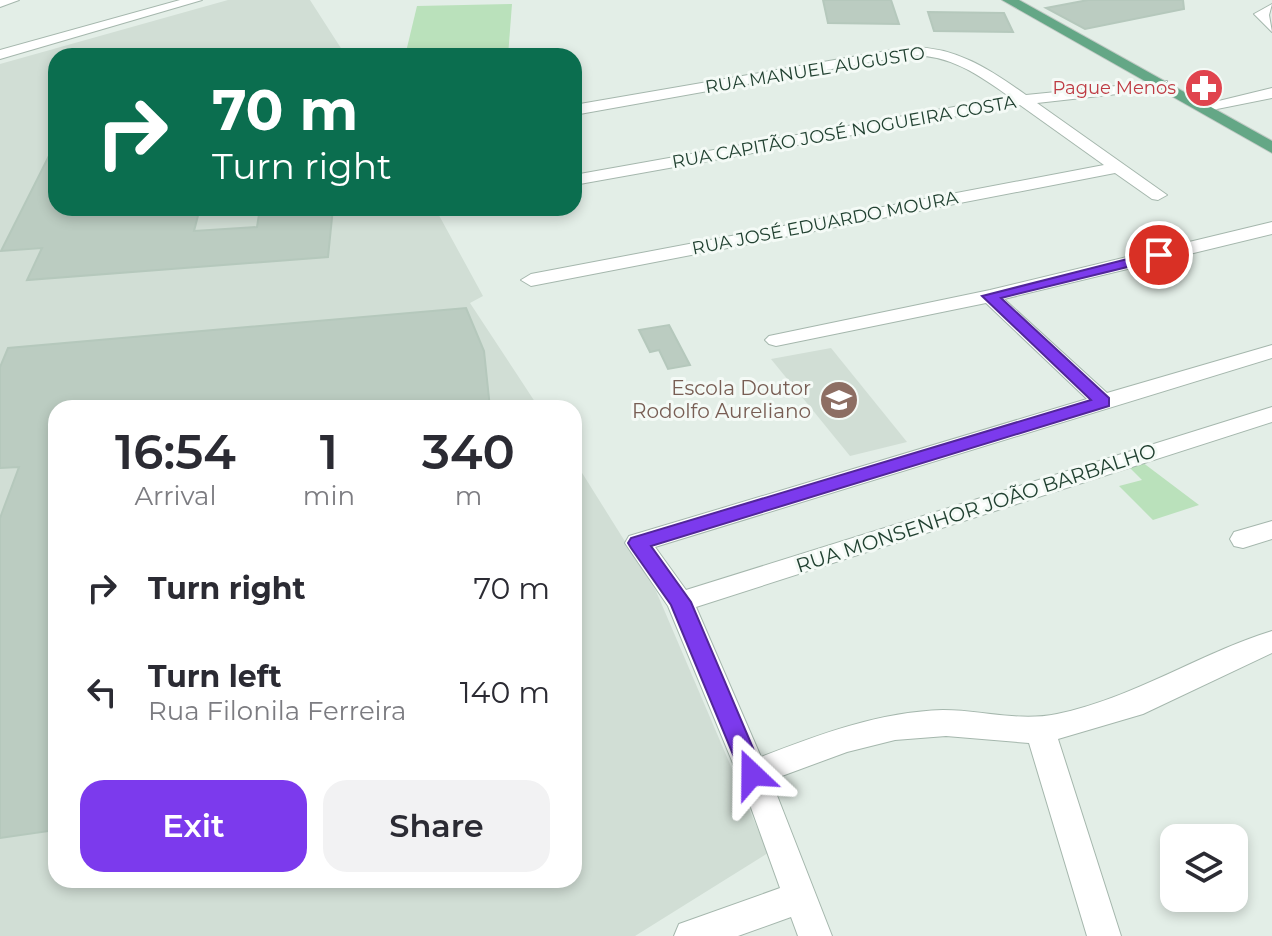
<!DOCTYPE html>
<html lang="en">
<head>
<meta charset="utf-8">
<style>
	body { margin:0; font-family:Montserrat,sans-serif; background:#f2f2f3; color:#2b2b33; height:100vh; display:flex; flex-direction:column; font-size:30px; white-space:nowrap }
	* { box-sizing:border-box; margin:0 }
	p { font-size:26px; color:#7c7c81 }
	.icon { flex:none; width:44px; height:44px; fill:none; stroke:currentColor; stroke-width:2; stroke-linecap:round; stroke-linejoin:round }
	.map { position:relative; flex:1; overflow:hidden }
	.side { position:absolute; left:48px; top:400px; width:534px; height:488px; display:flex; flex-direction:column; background:#fff; border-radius:24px; box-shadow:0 4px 12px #0003 }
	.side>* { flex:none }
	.guide { position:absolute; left:48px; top:48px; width:534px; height:168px; border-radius:24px; box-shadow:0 4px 12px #0003; background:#0b6e4f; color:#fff; overflow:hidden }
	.tools { position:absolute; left:1160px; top:824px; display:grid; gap:16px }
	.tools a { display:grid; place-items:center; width:88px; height:88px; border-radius:16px; background:#fff; box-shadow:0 4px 12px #0003; font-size:40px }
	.pin { position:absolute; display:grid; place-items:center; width:68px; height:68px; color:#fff; margin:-34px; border:4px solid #fff; border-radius:50%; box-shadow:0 2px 8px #0007 }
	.me { position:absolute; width:88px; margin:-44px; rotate:337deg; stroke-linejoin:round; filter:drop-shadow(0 0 6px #0008) }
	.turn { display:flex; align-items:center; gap:28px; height:168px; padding:0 32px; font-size:36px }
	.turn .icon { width:104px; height:104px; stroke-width:2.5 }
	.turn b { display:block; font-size:56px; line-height:68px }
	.eta { display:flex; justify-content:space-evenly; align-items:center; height:136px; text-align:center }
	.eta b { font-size:48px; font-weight:600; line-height:56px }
	.cta { display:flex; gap:16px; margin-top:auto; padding:16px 32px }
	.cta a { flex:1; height:92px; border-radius:24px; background:#7c3aed; color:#fff; font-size:32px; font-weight:600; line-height:92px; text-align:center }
	.cta a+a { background:#f2f2f3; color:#2b2b33 }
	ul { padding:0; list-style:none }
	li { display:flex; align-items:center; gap:24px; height:104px; padding:0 32px }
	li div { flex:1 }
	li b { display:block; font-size:30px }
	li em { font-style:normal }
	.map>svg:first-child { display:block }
	.built { fill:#d1ded5 }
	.green { fill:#bae1bb }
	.building { fill:#bbccc1; stroke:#b5c8bc; stroke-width:2 }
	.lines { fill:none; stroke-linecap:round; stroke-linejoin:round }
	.minor-casing { stroke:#a5b7ad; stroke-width:2 }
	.major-casing { stroke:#c1cac5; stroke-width:2 }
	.minor { fill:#fff; fill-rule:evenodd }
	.major { fill:#64a786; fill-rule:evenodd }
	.route { fill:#7c3aed; stroke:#51269a; stroke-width:2 }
	.labels { text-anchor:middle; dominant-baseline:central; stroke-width:6; stroke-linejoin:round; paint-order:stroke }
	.far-street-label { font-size:18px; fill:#214131; stroke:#f4faf6 }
	.far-health-label { font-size:18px; fill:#be3a42; stroke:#f4faf6; text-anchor:end }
	.education-label { font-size:20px; fill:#785e54; stroke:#f4faf6; text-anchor:end }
	.street-label { font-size:20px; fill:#214131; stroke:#f4faf6 }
</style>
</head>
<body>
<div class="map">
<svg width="1272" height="936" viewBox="0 0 1272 936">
	<rect width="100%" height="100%" fill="#e3eee7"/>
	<!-- built -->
	<g class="built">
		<path d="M228,0H310L346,56H56V208H435L483,296L470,303L539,408H56V880H574V460L656,591L768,853L635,936H0V64Z"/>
		<path d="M831,348L907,442L850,456L771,359Z"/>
	</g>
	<!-- green -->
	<g class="green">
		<path d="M512,4L508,56H405L417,6Z"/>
		<path d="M1142,462L1199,505L1153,520L1119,486L1142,480L1125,463Z"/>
	</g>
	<!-- building -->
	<g class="building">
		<path d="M823,0H891L899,24L828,23Z"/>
		<path d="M1088,0H1183L1184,9L1085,29L1046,8Z"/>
		<path d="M928,12L1004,13L1013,32L934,31Z"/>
		<path d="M56,142V208H200L194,231L257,227L260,208H333L328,257L27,280L42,248L1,251Z"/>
		<path d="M466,308L484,351L490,408H56V830L0,838V518L19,467L0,468V367L8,348Z"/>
		<path d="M669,325L690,365L668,369L659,350L650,352L639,330Z"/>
	</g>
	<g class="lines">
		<!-- minor casing -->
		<g class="minor-casing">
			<g id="minor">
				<path d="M0,0H19L0,7Z"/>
				<path d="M180,0H202L0,59V50Z"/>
				<path d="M1272,4L1269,15L1272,32L1254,14Z"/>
				<path d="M910,47C957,47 989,69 1026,95L1167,81V87L1162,89L1037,103L1167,195L1158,200L1152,199L1115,173L531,286L521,280L531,274L1104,165L1020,105L574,185V175L1010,97C977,74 951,55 910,55L574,115V105Z"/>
				<path d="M1272,88V98L1202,112L1194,107Z"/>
				<path d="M1272,222V234L1004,299L1107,393L1272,345V358L655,547L686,590L1272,407V422L696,607L761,757C820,734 879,712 943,710C982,710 1018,722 1057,714C1134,698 1198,654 1272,631V653L1143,714L1058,739L1121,936H1087L1029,743L946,736L895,740L847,752L771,780L832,936H798L791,917L738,936H674L679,924L780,888L749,802L668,606L625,543L629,536L1087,399L986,303L776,346L769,344L765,340L769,336L990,290Z"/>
				<path d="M1272,521V539L1243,548L1234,546L1230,539L1234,532Z"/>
			</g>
		</g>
		<!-- major casing -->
		<g class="major-casing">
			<path id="major" d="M1002,0H1019L1272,141V153Z"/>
		</g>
		<!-- minor -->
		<use href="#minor" class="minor"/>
		<!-- major -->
		<use href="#major" class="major"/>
	</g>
	<!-- route -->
	<path class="route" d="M1159,251L1166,255L1164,258L1001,298L1109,398V406L651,546L691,602L764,774L761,781L752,784L744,781L671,605L631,548L628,543L631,538L1091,400L982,296Z"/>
	<!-- icons -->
	<defs>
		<g id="pharmacy-disc" transform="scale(2)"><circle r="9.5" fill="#e0444e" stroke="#f4faf6"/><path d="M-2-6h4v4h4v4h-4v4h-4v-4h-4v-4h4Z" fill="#fff"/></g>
		<g id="school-disc" transform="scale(2)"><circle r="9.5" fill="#8d6e63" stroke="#f4faf6"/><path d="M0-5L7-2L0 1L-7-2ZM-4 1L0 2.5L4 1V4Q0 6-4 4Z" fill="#fff"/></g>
	</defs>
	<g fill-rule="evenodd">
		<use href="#pharmacy-disc" x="1204" y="88"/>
		<use href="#school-disc" x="839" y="400"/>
	</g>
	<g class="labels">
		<!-- far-street labels -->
		<g class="far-street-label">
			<text transform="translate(815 70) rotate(-9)">RUA MANUEL AUGUSTO</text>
			<text transform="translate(844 132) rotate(-10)">RUA CAPITÃO JOSÉ NOGUEIRA COSTA</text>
			<text transform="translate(825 223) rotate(-11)">RUA JOSÉ EDUARDO MOURA</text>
		</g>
		<!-- far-health labels -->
		<g class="far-health-label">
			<text x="1176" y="88">Pague Menos</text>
		</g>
		<!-- education labels -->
		<g class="education-label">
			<text x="811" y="388">Escola Doutor<tspan x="811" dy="23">Rodolfo Aureliano</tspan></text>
		</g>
		<!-- street labels -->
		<g class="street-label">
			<text transform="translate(976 508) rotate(-18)">RUA MONSENHOR JOÃO BARBALHO</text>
		</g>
	</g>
</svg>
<div class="tools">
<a><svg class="icon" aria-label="layers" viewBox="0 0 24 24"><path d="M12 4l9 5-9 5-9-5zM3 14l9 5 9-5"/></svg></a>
</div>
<div class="pin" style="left:1159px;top:255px;background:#d93025"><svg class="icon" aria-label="arrive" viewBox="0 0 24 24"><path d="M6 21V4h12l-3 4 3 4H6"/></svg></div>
<svg class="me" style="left:752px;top:774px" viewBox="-20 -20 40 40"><path d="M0-17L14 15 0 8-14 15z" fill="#7c3aed" stroke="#fff" stroke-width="4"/></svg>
<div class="guide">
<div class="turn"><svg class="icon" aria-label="right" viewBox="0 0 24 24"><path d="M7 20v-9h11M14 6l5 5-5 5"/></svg><div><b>70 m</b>Turn right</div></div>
</div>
<section class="side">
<div class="eta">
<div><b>16:54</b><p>Arrival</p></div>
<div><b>1</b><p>min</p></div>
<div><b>340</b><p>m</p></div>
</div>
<ul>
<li><svg class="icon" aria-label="right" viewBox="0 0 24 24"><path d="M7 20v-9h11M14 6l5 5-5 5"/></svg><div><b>Turn right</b></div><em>70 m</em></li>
<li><svg class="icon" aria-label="left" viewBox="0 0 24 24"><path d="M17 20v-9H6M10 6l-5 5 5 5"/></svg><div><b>Turn left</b><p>Rua Filonila Ferreira</p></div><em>140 m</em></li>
</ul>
<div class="cta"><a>Exit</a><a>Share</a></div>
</section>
</div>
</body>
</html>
